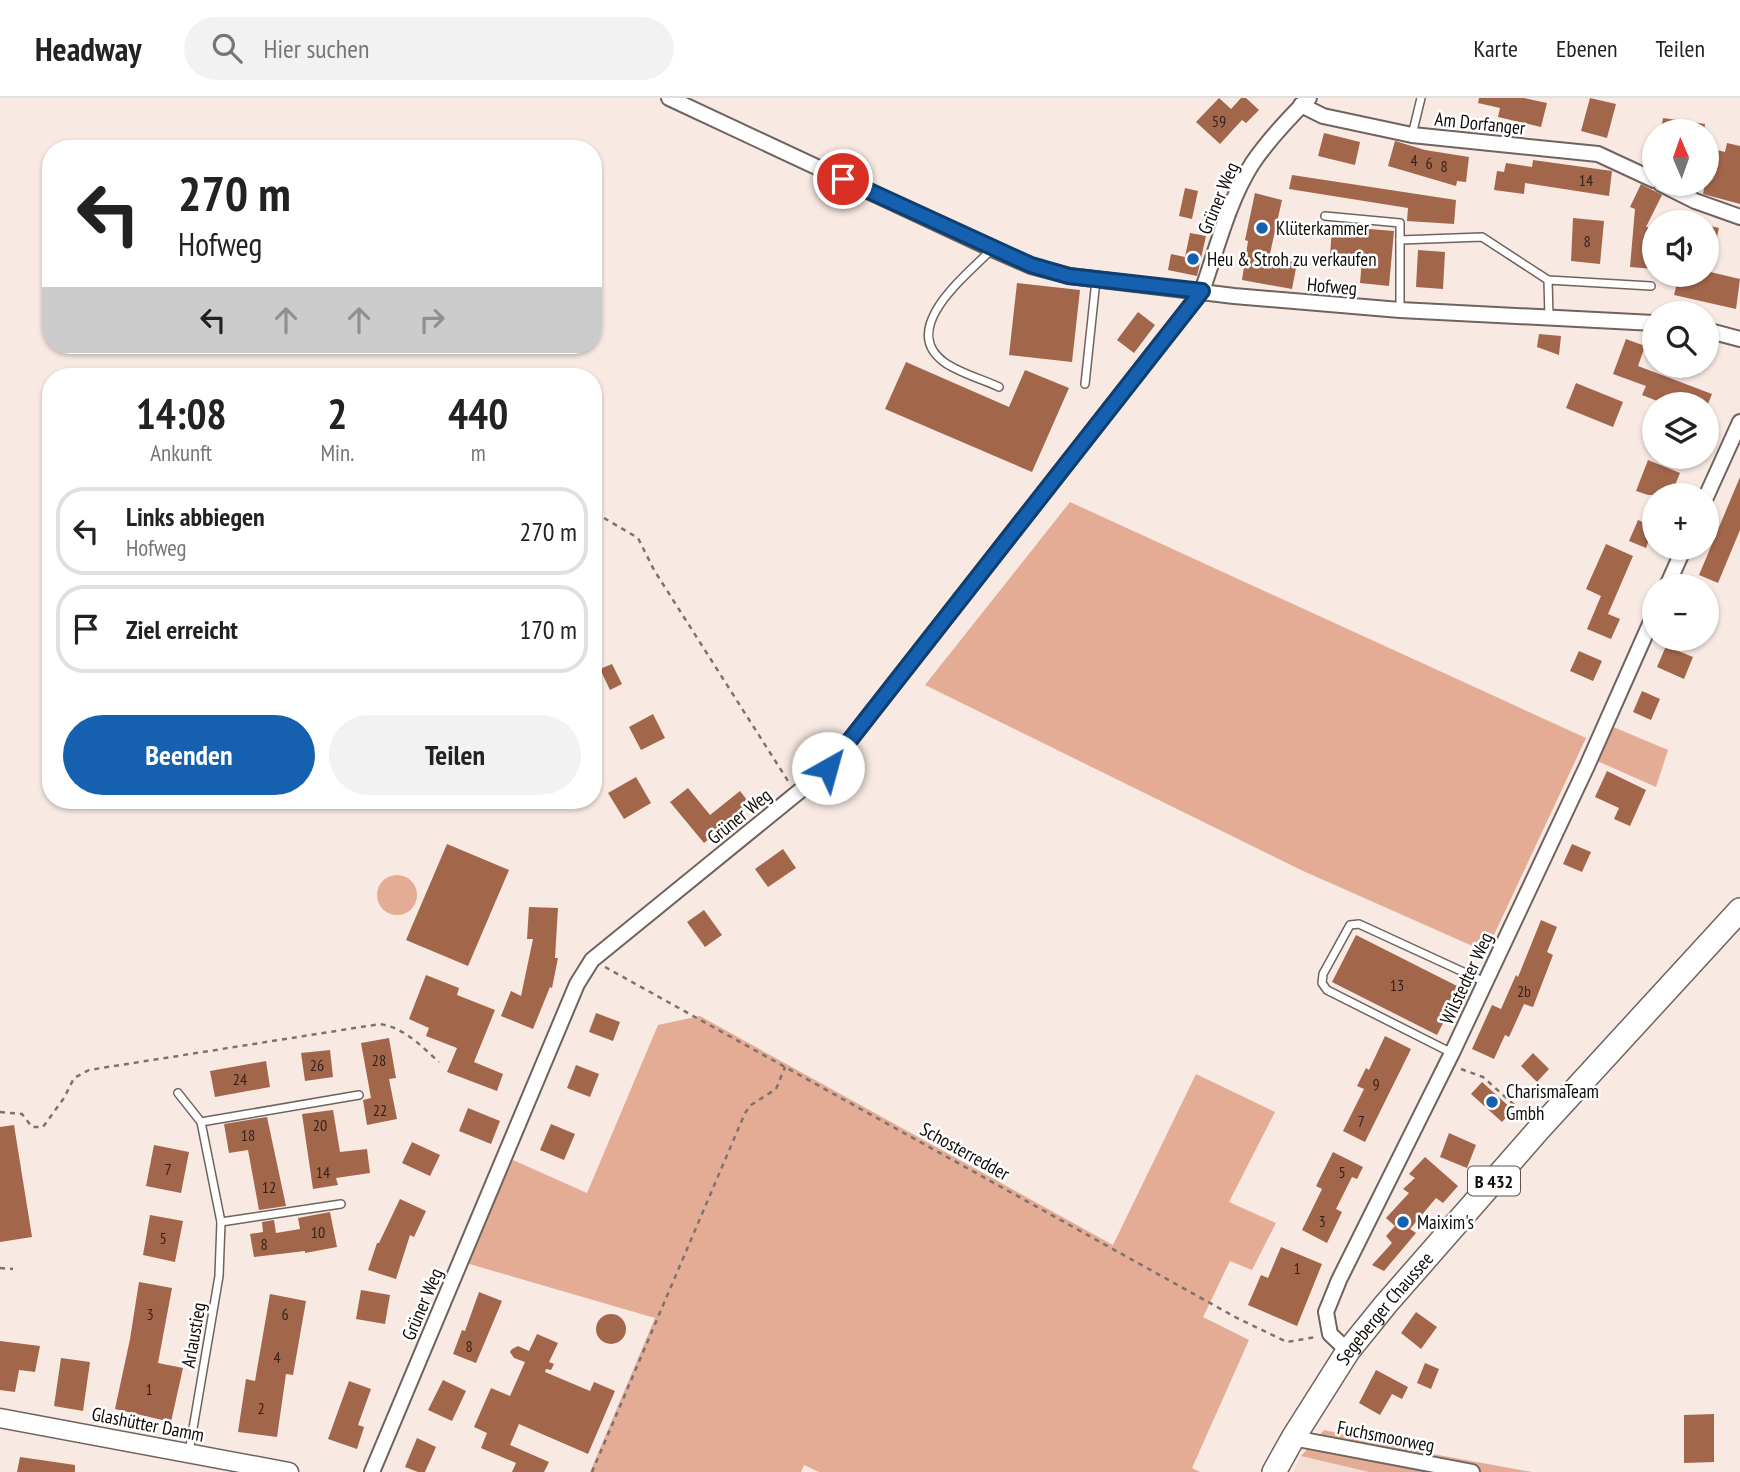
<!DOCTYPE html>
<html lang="de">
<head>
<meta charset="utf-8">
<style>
	body { margin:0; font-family:"PT Sans Narrow",sans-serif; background:#f2f2f2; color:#222; height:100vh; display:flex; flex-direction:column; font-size:26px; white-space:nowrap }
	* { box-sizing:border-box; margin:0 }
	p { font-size:23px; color:#767676 }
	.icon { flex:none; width:38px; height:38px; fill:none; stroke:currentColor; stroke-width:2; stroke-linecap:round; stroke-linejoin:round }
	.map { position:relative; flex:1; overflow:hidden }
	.details { position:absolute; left:42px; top:270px; width:560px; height:441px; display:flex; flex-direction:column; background:#fff; border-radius:28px; box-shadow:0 2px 5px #0004 }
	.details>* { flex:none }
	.banner { position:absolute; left:42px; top:42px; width:560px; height:214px; border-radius:28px; box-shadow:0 2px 5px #0004; background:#fff; color:#222; overflow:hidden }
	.needle { width:46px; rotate:358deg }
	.controls { position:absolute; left:1642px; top:21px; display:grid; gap:14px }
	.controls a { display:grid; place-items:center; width:77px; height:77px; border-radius:50%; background:#fff; box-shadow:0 2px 5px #0004; font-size:35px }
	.pin { position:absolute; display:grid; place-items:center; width:60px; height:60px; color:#fff; margin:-30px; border:4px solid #fff; border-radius:50%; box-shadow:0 2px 7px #0007 }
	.me { position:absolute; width:77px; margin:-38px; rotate:38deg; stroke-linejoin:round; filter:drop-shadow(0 0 5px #0008) }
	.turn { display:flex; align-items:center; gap:24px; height:147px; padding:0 21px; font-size:32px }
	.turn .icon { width:91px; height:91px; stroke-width:2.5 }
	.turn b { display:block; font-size:49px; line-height:60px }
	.lanes { display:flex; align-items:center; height:66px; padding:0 21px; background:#0003; justify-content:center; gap:35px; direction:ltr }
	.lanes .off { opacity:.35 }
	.eta { display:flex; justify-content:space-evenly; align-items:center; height:119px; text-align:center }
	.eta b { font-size:42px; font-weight:700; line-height:49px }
	.button { display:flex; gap:14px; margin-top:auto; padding:14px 21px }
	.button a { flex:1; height:80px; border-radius:42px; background:#1561b0; color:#fff; font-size:28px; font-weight:700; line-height:80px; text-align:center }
	.button a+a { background:#f2f2f2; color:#222 }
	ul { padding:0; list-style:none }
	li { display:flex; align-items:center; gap:21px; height:88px; margin:0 14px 10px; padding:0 7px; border:4px solid #e0e0e0; border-radius:28px }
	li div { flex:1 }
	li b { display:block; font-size:26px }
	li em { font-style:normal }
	header { display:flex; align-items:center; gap:42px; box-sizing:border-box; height:98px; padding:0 35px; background:#fff; border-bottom:2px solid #e0e0e0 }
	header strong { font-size:33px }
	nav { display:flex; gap:38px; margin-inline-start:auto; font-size:24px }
	.search { width:490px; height:63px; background:#f2f2f2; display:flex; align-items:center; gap:18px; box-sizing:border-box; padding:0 24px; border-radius:38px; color:#767676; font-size:26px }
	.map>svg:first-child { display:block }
	.built { fill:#f4ded4 }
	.green { fill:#e4ac94 }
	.building { fill:#a2664b }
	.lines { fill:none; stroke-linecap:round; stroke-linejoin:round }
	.service-casing { stroke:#6f635d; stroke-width:10 }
	.minor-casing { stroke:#6f635d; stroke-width:18 }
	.tertiary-casing { stroke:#6f635d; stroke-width:21 }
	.primary-casing { stroke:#6f635d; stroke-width:26 }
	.path { stroke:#7c736f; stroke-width:2.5; stroke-dasharray:5 5; stroke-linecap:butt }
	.service { stroke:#fff; stroke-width:7 }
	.minor { stroke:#fff; stroke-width:14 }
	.tertiary { stroke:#fff; stroke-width:18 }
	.primary { stroke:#fff; stroke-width:23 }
	.route-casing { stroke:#0e3f72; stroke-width:18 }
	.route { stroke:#1561b0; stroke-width:12 }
	.poi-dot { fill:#1561b0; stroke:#fff; stroke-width:2.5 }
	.labels { text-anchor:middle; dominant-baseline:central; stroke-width:5; stroke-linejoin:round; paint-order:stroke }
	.number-label { font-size:16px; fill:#34221a }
	.shield { fill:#fff; stroke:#575453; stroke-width:2 }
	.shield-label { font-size:18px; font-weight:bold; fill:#0f0b09 }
	.street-label { font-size:19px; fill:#0f0b09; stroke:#fff }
	.poi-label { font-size:19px; fill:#0f0b09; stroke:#fff; text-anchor:start }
</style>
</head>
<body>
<header>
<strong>Headway</strong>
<div class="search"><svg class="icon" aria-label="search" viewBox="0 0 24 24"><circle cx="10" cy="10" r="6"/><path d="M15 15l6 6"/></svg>Hier suchen</div>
<nav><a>Karte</a><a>Ebenen</a><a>Teilen</a></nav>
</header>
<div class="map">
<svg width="1740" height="1374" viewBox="0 0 1740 1374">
	<rect width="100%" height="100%" fill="#f8eae3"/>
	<!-- built -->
	<path class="built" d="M1301,1358L1369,1374H1293Z"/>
	<!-- green -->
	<g class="green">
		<path d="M1070,404L1586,640L1486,854L1301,772L925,587Z"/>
		<path d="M1611,628L1668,652L1656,689L1595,662Z"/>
		<circle cx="397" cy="797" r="20"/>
		<path d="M700,918L1113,1147L1196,976L1275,1014L1229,1104L1276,1125L1252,1172L1230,1163L1203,1219L1249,1242L1192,1370L1200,1374H819L804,1367L801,1374H590L655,1220L466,1165L513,1062L587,1095L658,927Z"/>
		<path d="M1324,1332L1433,1356L1532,1374H1369L1301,1358Z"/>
	</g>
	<!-- building -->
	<g class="building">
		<path d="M1219,0L1231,11L1241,0H1246L1259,12L1246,25L1242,22L1220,46L1196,24Z"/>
		<path d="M1479,0H1524L1547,5L1541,29L1498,19L1500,10L1478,5Z"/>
		<path d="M1590,0L1616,6L1607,40L1581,33Z"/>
		<path d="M1663,20L1705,26L1704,33H1661Z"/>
		<path d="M1324,35L1360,44L1355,67L1318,58Z"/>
		<path d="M1395,43L1425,52L1469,59L1466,84L1457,83L1456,88L1388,68Z"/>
		<path d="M1727,45L1740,48V106L1703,96L1712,51L1725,54Z"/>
		<path d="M1533,62L1612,73L1609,98L1525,85L1524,96L1494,92L1497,73L1504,74L1506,65L1532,69Z"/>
		<path d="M1292,77L1456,102L1454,126L1407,123L1408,110L1289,91Z"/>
		<path d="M1641,86L1662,97L1646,129H1654V171L1630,169L1635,111L1630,109Z"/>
		<path d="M1185,90L1198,93L1192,121L1179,118Z"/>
		<path d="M1255,95L1282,102L1269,160L1297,165L1292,191L1242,182L1248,143L1245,142Z"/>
		<path d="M1573,120L1604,123L1600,166L1571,163Z"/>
		<path d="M1706,127L1719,130L1711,165L1706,164Z"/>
		<path d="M1332,128L1394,133L1389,188L1360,185L1362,162L1330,159Z"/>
		<path d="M1190,135L1206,138L1197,178L1168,172L1171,156L1185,159Z"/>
		<path d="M1418,152L1445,154L1443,191L1416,189Z"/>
		<path d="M1706,173L1740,181L1736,211L1674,197L1679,177H1706Z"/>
		<path d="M1017,185L1080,192L1072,264L1009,257Z"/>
		<path d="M1138,214L1155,227L1134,255L1117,242Z"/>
		<path d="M1539,236L1561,238L1559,257L1537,249Z"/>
		<path d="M1626,241L1645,248L1638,268L1712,296L1708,306H1665L1642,297L1646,288L1613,276Z"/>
		<path d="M906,264L1009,309L1025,272L1069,290L1032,374L885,311Z"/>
		<path d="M1576,285L1623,304L1613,329L1566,310Z"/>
		<path d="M1648,362L1680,375L1671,397L1660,394L1658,397H1648L1636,393Z"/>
		<path d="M1740,379V432L1718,485L1699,477Z"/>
		<path d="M1638,422L1654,429L1646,450L1629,443Z"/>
		<path d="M1606,446L1633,458L1608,516L1620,521L1611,541L1587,531L1601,498L1586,491Z"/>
		<path d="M1666,548L1693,559L1684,581L1657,569Z"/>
		<path d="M1579,553L1602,563L1593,583L1570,573Z"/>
		<path d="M612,566L622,586L610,592L600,571Z"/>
		<path d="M1642,593L1660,601L1651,622L1633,614Z"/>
		<path d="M653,616L665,640L641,652L629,629Z"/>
		<path d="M1607,673L1646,692L1630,728L1614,721L1619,710L1595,699Z"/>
		<path d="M636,679L651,705L624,721L608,695Z"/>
		<path d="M688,690L710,717L740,693L751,707L704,745L670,704Z"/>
		<path d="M447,746L509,772L468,868L406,842Z"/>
		<path d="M1572,746L1591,754L1582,774L1563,766Z"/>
		<path d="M783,751L796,770L768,789L755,771Z"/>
		<path d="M529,809L558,810L555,860H558L552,890L550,889L533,931L501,918L511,893L521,898L533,841H527Z"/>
		<path d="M704,812L722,837L705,849L687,824Z"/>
		<path d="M1541,822L1557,829L1547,854L1553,857L1533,909L1524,906L1509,939L1505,937L1494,961L1472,951L1492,907L1501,911L1516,877L1518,879Z"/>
		<path d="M1356,837L1461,890L1437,937L1332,884Z"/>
		<path d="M426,877L459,890L457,897L495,912L474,964L503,976L497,993L447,974L457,950L426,938L429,930L409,921Z"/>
		<path d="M596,915L620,924L613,943L589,934Z"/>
		<path d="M1385,938L1411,951L1365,1044L1343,1033L1364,991L1357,988L1366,970L1369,972Z"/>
		<path d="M389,940L396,980L389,981L397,1021L367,1027L363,1002L371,1000L361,945Z"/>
		<path d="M330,952L333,979L305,983L301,955Z"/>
		<path d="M1533,955L1549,971L1537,984L1521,968Z"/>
		<path d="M266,963L270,989L215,999L210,973Z"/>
		<path d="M576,967L599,976L590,999L567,990Z"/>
		<path d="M1482,984L1513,1012L1502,1024L1471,996Z"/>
		<path d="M468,1010L500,1023L491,1046L459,1033Z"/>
		<path d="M333,1012L340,1054L367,1051L370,1075L336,1080L338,1087L313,1091L302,1016Z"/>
		<path d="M267,1019L286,1108L259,1112L248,1052L229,1055L224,1026Z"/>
		<path d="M551,1026L575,1036L564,1062L540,1052Z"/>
		<path d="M14,1027L32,1139L0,1144V1029Z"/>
		<path d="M1449,1035L1476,1047L1467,1070L1440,1059Z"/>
		<path d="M412,1044L440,1057L430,1078L402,1065Z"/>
		<path d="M154,1047L189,1054L181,1095L146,1088Z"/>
		<path d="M1333,1054L1363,1069L1357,1081L1352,1079L1336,1111L1342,1114L1327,1145L1302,1132L1322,1091L1316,1088Z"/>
		<path d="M1425,1059L1458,1088L1443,1105L1436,1100L1410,1131L1416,1135L1384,1173L1372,1167L1392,1145L1386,1138L1395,1128L1386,1120L1409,1095L1403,1091L1415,1080L1409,1076Z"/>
		<path d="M400,1101L426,1113L414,1139L410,1137L396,1181L368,1172L377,1145H379Z"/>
		<path d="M330,1114L337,1149L305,1155V1153L254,1159L250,1136L263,1134L262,1124L274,1122L276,1135L300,1131L298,1120Z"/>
		<path d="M150,1117L183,1123L175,1164L143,1157Z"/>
		<path d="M1281,1149L1322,1166L1297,1228L1248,1207L1261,1177L1268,1180Z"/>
		<path d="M139,1184L172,1190L158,1265L183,1270L171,1324L115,1311L130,1241Z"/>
		<path d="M361,1192L390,1197L385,1226L356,1221Z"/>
		<path d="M479,1194L502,1203L476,1265L453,1256L462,1232L465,1233Z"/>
		<path d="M270,1196L306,1203L293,1277L286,1276L277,1339L238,1334L246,1281L255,1283Z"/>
		<path d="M1416,1214L1437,1229L1421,1251L1401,1235Z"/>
		<circle cx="611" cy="1231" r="15"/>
		<path d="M537,1236L558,1245L549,1264L554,1266L551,1272L546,1271L545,1274L590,1293L594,1284L615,1293L588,1356L519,1326L510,1347L549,1364L544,1374H512L516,1365L481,1350L487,1335L474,1329L491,1290L510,1298L525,1264L514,1260L510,1254L512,1251L518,1248L529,1253Z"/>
		<path d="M0,1243L40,1248L35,1274L19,1272L15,1294L0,1292Z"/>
		<path d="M61,1260L90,1264L83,1313L54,1308Z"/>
		<path d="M1425,1265L1439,1271L1431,1291L1417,1285Z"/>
		<path d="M1376,1272L1408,1289L1402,1301L1392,1296L1380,1317L1359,1305Z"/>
		<path d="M443,1282L466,1293L452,1323L428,1312Z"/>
		<path d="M349,1283L371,1291L358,1327L364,1329L357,1351L328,1341Z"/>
		<path d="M1714,1316V1364L1684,1365V1317Z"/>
		<path d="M417,1340L436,1349L425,1374H418L405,1369Z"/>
		<path d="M20,1359L75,1367V1374H17Z"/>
	</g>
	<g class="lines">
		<!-- service casing -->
		<g class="service-casing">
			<g id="service">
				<path d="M1412,37L1421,0"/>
				<path d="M1325,118L1400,125V211"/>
				<path d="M1400,142L1482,139L1548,182"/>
				<path d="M991,152C967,177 898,230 944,264C959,275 982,281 999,289"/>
				<path d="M1549,219L1548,182L1651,188"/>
				<path d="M1085,286L1096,182"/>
				<path d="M1452,955L1327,892L1322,885L1323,876L1350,827L1359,826L1485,884"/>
				<path d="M178,995L201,1024L221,1124L219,1178L189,1354"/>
				<path d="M201,1024L359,997"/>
				<path d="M221,1124L341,1106"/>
			</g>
		</g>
		<!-- minor casing -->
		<g class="minor-casing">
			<g id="minor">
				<path d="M669,0L992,151L1031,168L1069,178L1234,198L1400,212L1654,225"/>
				<path d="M1301,7L1323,18L1412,37L1598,56L1654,82"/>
				<path d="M1661,86L1695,103L1740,119"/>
				<path d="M1706,232L1740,241"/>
				<path d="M1706,399L1740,324"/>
				<path d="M1667,488L1684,450"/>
				<path d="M1348,1253L1330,1236L1326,1214L1339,1182L1452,955L1587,668L1654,517"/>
				<path d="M1293,1340L1472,1374"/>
				<path d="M372,1374L577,886L592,862L828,670L1202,193C1217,151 1228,104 1252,66C1268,42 1289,20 1309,0"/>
			</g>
		</g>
		<!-- tertiary casing -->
		<g class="tertiary-casing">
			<path id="tertiary" d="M0,1320L289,1374"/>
		</g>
		<!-- primary casing -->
		<g class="primary-casing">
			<g id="primary">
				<path id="s1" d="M1274,1374L1293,1340L1348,1253L1386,1206L1540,1030L1740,812"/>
			</g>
		</g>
		<!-- path -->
		<g class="path">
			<path d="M604,420L638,440L654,472L788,683"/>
			<path d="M605,869L1237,1220L1287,1244L1316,1239"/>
			<path d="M1461,971L1483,979L1521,1013"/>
			<path d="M0,1014L22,1016L32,1029H43L64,1000L74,980L89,972L380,926C405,930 421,948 439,964"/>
			<path d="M0,1170L13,1171"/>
			<path d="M592,1374L745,1015L751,1007L776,991L785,969"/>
		</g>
		<!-- service -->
		<use href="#service" class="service"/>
		<!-- minor -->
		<use href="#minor" class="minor"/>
		<!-- tertiary -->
		<use href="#tertiary" class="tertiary"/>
		<!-- primary -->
		<use href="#primary" class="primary"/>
	</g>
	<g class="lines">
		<!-- route casing -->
		<g class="route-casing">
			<path id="route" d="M828,670L1202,193L1069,178L1031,167L843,81"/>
		</g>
		<!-- route -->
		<use href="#route" class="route"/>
	</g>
	<!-- markers -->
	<g class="poi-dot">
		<circle cx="1262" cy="130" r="7"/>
		<circle cx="1193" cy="161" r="7"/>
		<circle cx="1492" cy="1004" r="7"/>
		<circle cx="1403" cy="1124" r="7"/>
	</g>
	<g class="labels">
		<!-- number labels -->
		<g class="number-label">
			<text x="1219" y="23">59</text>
			<text x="1414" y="62">4</text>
			<text x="1429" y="65">6</text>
			<text x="1444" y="68">8</text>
			<text x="1586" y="82">14</text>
			<text x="1587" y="143">8</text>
			<text x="1397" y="887">13</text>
			<text x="1524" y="893">2b</text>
			<text x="379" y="962">28</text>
			<text x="317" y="967">26</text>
			<text x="240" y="981">24</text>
			<text x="1376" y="986">9</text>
			<text x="380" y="1012">22</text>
			<text x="1361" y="1023">7</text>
			<text x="320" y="1027">20</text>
			<text x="248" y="1037">18</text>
			<text x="168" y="1071">7</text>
			<text x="323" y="1074">14</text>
			<text x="1342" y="1074">5</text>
			<text x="269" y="1089">12</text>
			<text x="1322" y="1123">3</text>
			<text x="318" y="1134">10</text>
			<text x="163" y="1140">5</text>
			<text x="264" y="1146">8</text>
			<text x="1297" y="1170">1</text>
			<text x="150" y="1216">3</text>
			<text x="285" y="1216">6</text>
			<text x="469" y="1248">8</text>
			<text x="277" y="1259">4</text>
			<text x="149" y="1291">1</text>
			<text x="261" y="1310">2</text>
		</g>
		<!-- shield labels -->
		<rect class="shield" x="1468" y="1068.5" width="52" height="29" rx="5"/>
		<g class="shield-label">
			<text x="1494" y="1083">B 432</text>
		</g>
		<!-- street labels -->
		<g class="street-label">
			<text transform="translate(1480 25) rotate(6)">Am Dorfanger</text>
			<text transform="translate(1218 100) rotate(-67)">Grüner Weg</text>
			<text transform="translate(1332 188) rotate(5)">Hofweg</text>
			<text transform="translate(739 718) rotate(-39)">Grüner Weg</text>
			<text transform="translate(1466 880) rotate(-65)">Wilstedter Weg</text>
			<text transform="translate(965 1053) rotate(29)">Schosterredder</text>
			<text transform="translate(422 1206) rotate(-67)">Grüner Weg</text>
			<text stroke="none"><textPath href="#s1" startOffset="198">Segeberger Chaussee</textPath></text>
			<text transform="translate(193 1237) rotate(-80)">Arlaustieg</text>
			<text transform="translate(148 1326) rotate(11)">Glashütter Damm</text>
			<text transform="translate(1386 1338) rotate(11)">Fuchsmoorweg</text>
		</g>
		<!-- poi labels -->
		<g class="poi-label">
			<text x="1276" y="130">Klüterkammer</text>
			<text x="1207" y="161">Heu &amp; Stroh zu verkaufen</text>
			<text x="1506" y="993">CharismaTeam<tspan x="1506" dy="22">Gmbh</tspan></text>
			<text x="1417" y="1124">Maixim's</text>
		</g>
	</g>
</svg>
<div class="controls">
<a><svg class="needle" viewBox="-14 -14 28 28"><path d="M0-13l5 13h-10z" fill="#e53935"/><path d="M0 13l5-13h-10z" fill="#767676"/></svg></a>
<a><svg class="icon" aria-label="sound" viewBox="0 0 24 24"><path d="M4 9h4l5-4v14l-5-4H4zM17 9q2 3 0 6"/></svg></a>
<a><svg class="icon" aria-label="search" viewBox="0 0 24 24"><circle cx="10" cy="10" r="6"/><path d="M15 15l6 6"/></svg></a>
<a><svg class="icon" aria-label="layers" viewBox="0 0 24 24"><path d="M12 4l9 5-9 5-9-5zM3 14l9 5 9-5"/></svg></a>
<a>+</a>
<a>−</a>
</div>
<div class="pin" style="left:843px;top:81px;background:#d93025"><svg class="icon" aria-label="arrive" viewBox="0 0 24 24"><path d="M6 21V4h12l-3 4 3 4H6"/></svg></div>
<svg class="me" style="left:828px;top:670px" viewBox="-20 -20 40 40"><circle r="19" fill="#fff"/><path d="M0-13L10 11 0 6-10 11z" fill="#1561b0"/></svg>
<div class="banner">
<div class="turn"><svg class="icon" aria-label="left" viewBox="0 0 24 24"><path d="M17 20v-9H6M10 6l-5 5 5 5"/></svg><div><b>270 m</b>Hofweg</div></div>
<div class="lanes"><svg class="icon" aria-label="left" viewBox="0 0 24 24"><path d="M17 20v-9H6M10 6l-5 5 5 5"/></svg><svg class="icon off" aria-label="ahead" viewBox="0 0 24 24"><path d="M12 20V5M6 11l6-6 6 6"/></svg><svg class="icon off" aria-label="ahead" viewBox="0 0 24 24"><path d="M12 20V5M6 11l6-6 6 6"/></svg><svg class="icon off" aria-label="right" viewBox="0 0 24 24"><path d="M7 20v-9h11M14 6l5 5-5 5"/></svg></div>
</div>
<section class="details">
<div class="eta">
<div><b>14:08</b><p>Ankunft</p></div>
<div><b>2</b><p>Min.</p></div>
<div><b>440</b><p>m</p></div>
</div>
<ul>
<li><svg class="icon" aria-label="left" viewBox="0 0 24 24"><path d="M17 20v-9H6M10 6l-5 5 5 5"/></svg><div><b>Links abbiegen</b><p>Hofweg</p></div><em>270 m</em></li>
<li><svg class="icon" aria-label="arrive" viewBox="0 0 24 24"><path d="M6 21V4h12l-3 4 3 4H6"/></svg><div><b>Ziel erreicht</b></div><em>170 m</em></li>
</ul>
<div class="button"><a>Beenden</a><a>Teilen</a></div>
</section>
</div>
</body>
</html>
